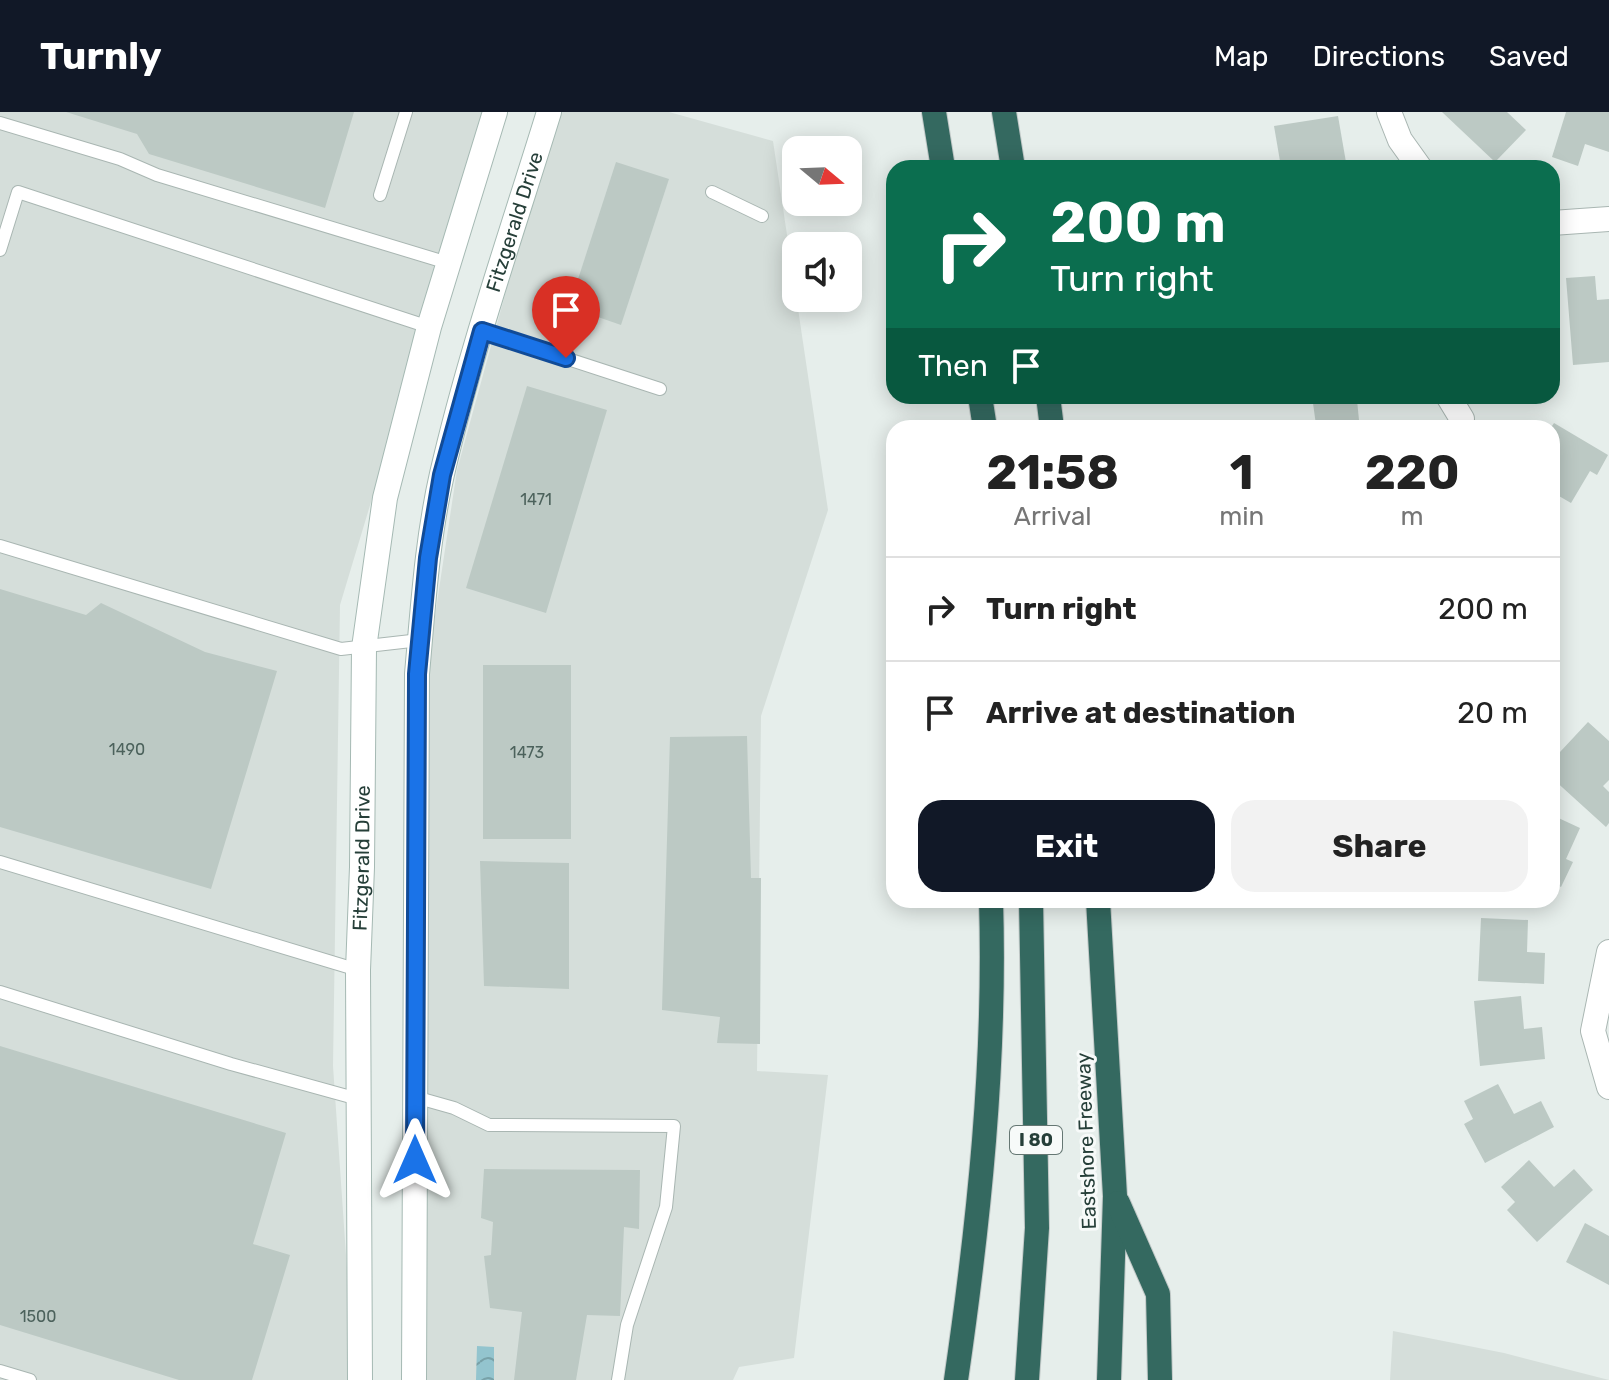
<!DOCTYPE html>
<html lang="en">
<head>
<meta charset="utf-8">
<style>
	body { margin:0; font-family:Rubik,sans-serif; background:#f2f2f2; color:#222; height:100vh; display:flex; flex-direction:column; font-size:30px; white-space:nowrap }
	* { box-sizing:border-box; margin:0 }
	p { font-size:26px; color:#767676 }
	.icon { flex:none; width:44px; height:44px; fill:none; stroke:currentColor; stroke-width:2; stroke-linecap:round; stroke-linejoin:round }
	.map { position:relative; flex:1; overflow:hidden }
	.details { position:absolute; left:886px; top:308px; width:674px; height:488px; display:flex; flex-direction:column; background:#fff; border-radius:24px; box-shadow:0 4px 20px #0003 }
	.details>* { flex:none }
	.top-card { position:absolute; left:886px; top:48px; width:674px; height:244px; border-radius:24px; box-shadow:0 4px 20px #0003; background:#0b6e4f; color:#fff; overflow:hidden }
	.needle { width:52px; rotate:109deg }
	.fabs { position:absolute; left:782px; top:24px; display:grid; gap:16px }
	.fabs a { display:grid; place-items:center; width:80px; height:80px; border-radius:16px; background:#fff; box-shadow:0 4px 20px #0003; font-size:40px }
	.pin { position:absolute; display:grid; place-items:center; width:68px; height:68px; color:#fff; margin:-82px -34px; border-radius:50% 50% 50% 0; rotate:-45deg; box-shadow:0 0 8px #0007 }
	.pin .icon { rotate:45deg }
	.me { position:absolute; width:88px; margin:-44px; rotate:0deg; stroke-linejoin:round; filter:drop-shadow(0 0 6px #0008) }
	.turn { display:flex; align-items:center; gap:28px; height:168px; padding:0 32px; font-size:36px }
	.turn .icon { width:104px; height:104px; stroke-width:2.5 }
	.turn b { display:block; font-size:56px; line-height:68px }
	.then { display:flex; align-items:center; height:76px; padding:0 32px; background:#0003; gap:16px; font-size:30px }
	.eta { display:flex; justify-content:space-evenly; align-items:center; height:136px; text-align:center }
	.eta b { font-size:48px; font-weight:700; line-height:56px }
	.button { display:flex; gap:16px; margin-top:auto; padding:16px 32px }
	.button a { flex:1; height:92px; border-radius:24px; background:#111827; color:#fff; font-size:32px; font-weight:700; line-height:92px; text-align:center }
	.button a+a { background:#f2f2f2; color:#222 }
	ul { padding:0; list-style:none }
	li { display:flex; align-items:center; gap:24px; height:104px; padding:0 32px; border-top:2px solid #e0e0e0 }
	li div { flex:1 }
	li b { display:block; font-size:30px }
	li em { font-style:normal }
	header { display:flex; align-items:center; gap:48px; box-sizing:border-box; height:112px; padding:0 40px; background:#111827; color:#fff }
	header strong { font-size:38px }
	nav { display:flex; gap:44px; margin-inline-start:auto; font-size:28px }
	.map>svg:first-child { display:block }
	.built { fill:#d5deda }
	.water { fill:url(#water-waves) }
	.building { fill:#bcc9c4 }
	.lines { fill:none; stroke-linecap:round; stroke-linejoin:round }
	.lane-casing { stroke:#a9b6b2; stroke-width:14 }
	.street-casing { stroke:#a9b6b2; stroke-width:26 }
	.secondary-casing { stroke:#a5b9b3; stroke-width:26 }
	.highway-casing { stroke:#c2c9c8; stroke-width:26 }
	.lane { stroke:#fff; stroke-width:12 }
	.street { stroke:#fff; stroke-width:24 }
	.secondary { stroke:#fff; stroke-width:24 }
	.highway { stroke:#346960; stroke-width:24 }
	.route-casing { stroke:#114b97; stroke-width:20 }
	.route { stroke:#1a73e8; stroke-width:14 }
	.labels { text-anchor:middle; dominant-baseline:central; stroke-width:6; stroke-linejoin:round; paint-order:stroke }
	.number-label { font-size:16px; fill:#4c625c }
	.shield { fill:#f7faf9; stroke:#657773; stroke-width:2 }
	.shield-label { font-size:18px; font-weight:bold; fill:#263f39 }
	.street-label { font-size:20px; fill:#263f39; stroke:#f7faf9 }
</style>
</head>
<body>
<header>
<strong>Turnly</strong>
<nav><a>Map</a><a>Directions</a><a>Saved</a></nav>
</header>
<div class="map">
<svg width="1609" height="1268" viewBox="0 0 1609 1268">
	<defs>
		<pattern id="water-waves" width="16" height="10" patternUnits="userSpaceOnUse" patternTransform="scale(2)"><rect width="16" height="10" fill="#93c4ce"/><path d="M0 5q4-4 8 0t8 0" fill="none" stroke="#78a1a8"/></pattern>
	</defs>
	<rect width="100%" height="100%" fill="#e6eeeb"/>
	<!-- built -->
	<g class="built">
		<path d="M0,0H484L439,164L340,493L333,954L351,1216L350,1268H0Z"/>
		<path d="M555,0H669L773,29L828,398L761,604L757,959L828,963L794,1246L739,1255L733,1268H422L421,960L430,537L457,358Z"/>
		<path d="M1393,1219L1504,1241L1609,1268H1390Z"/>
	</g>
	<!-- water -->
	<path class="water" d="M477,1234L494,1235V1268H476Z"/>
	<!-- building -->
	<g class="building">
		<path d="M66,0H354L325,96L149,42L137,22Z"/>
		<path d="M1442,0H1507L1526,18L1495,50Z"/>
		<path d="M1566,0H1609V40L1585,32L1578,54L1552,45Z"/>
		<path d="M1338,4L1347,56L1281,55L1274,14Z"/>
		<path d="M616,50L669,67L621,213L569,195Z"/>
		<path d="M1595,164L1597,188L1609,187V250L1573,253L1566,166Z"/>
		<path d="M527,274L607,298L546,501L466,476Z"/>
		<path d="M1312,284H1372V286L1357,288L1359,308L1316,313Z"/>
		<path d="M1554,311L1608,343L1597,363L1590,359L1571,391L1552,380V314Z"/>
		<path d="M0,477L86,503L101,491L205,540L277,559L211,777L0,715Z"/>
		<rect x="483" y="553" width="88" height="174"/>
		<path d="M1588,610L1609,629V668L1603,674L1609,680V711L1606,715L1552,666V633L1560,640Z"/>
		<path d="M747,624L751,766H761L760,932L717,931L720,905L662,898L670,625Z"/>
		<path d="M1552,703L1580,716L1566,747L1573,750L1561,775L1552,770Z"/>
		<path d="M480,749L569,751V877L484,874Z"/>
		<path d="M1481,806L1528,808L1527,840L1545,841L1544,872L1478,869Z"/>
		<path d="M1521,884L1524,917L1542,915L1545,947L1480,954L1474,889Z"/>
		<path d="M0,934L286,1021L253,1132L290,1143L252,1268H179L0,1213Z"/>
		<path d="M1498,972L1514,1002L1541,989L1554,1015L1485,1051L1464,1012L1473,1007L1464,989Z"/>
		<path d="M1529,1048L1554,1075L1574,1057L1593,1078L1537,1130L1507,1098L1515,1090L1501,1075Z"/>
		<path d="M484,1057L640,1058L639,1117L624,1115L620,1204L587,1203L576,1268H514L522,1200L490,1196L484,1144L491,1143L493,1110L481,1106Z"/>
		<path d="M1585,1111L1609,1124V1173L1566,1150Z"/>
	</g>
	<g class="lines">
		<!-- lane casing -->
		<g class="lane-casing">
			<g id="lane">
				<path d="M0,11L120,47L157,63L448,151"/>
				<path d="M712,80L762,104"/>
				<path d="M380,83L406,0"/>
				<path d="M0,138L18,80L429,215"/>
				<path d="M482,219L660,277"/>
				<path d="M0,434L341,537L420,528"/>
				<path d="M0,750L358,858"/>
				<path d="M0,880L231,952L358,987"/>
				<path d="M415,985L454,996L489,1013L674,1014L666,1095L627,1213L618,1268"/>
				<path d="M0,1259L30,1268"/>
			</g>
		</g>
		<!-- street casing -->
		<g class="street-casing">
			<g id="street">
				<path d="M1389,0L1400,28L1420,56"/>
				<path d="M1552,111L1609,107"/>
				<path d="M1448,284L1462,307"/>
				<path d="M1609,840L1593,919L1609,975"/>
			</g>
		</g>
		<!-- secondary casing -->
		<g class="secondary-casing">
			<g id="secondary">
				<path id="s1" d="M360,1268L358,858L362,755L364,536L385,386L429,215L495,0"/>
				<path id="s2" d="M414,1268L417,562C423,495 427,428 442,362C470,240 512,120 549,0"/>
			</g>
		</g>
		<!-- highway casing -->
		<g class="highway-casing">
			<g id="highway">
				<path d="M934,0L943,56"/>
				<path d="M1004,0L1013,56"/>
				<path d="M980,284L985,316"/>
				<path d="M1048,284L1052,316"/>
				<path d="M1098,788L1115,1084L1109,1268"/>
				<path d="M1118,1091L1158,1182L1160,1268"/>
				<path d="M956,1268C979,1110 996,948 991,788"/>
				<path d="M1027,1268L1037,1116L1031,788"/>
			</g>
		</g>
		<!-- lane -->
		<use href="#lane" class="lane"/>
		<!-- street -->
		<use href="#street" class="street"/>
		<!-- secondary -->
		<use href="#secondary" class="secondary"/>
		<!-- highway -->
		<use href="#highway" class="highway"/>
	</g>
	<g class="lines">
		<!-- route casing -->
		<g class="route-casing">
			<path id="route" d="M415,1048L417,562L428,446L442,363L482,219L566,246"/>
		</g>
		<!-- route -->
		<use href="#route" class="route"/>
	</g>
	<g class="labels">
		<!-- number labels -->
		<g class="number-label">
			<text x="536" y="387">1471</text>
			<text x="127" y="637">1490</text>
			<text x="527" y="640">1473</text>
			<text x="38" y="1204">1500</text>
		</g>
		<!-- shield labels -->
		<rect class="shield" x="1010" y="1014" width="52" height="28" rx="6"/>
		<g class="shield-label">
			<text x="1036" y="1028">I 80</text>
		</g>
		<!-- street labels -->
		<g class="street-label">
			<text stroke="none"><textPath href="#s2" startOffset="1170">Fitzgerald Drive</textPath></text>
			<text stroke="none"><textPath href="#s1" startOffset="522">Fitzgerald Drive</textPath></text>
			<text transform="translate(1086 1029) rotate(-92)">Eastshore Freeway</text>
		</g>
	</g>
</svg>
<div class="fabs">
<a><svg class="needle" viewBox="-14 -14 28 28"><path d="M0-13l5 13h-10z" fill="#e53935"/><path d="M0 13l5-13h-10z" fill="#767676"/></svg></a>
<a><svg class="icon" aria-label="sound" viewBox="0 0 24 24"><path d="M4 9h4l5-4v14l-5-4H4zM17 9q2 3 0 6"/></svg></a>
</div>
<div class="pin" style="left:566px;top:246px;background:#d93025"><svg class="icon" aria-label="arrive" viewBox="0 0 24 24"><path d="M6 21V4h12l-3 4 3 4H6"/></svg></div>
<svg class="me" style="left:415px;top:1048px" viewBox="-20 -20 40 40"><path d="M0-17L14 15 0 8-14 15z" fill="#1a73e8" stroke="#fff" stroke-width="4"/></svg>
<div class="top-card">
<div class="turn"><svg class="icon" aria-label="right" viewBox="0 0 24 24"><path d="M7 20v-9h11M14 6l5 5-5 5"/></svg><div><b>200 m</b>Turn right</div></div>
<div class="then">Then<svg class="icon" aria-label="arrive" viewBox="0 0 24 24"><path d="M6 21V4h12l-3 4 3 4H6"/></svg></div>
</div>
<section class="details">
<div class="eta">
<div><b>21:58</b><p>Arrival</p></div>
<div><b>1</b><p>min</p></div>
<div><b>220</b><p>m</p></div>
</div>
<ul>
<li><svg class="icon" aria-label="right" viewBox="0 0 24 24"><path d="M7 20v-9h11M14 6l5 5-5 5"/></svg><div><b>Turn right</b></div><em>200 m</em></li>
<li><svg class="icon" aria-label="arrive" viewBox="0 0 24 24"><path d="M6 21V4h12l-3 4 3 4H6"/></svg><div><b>Arrive at destination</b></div><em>20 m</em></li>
</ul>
<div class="button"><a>Exit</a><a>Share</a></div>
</section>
</div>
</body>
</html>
